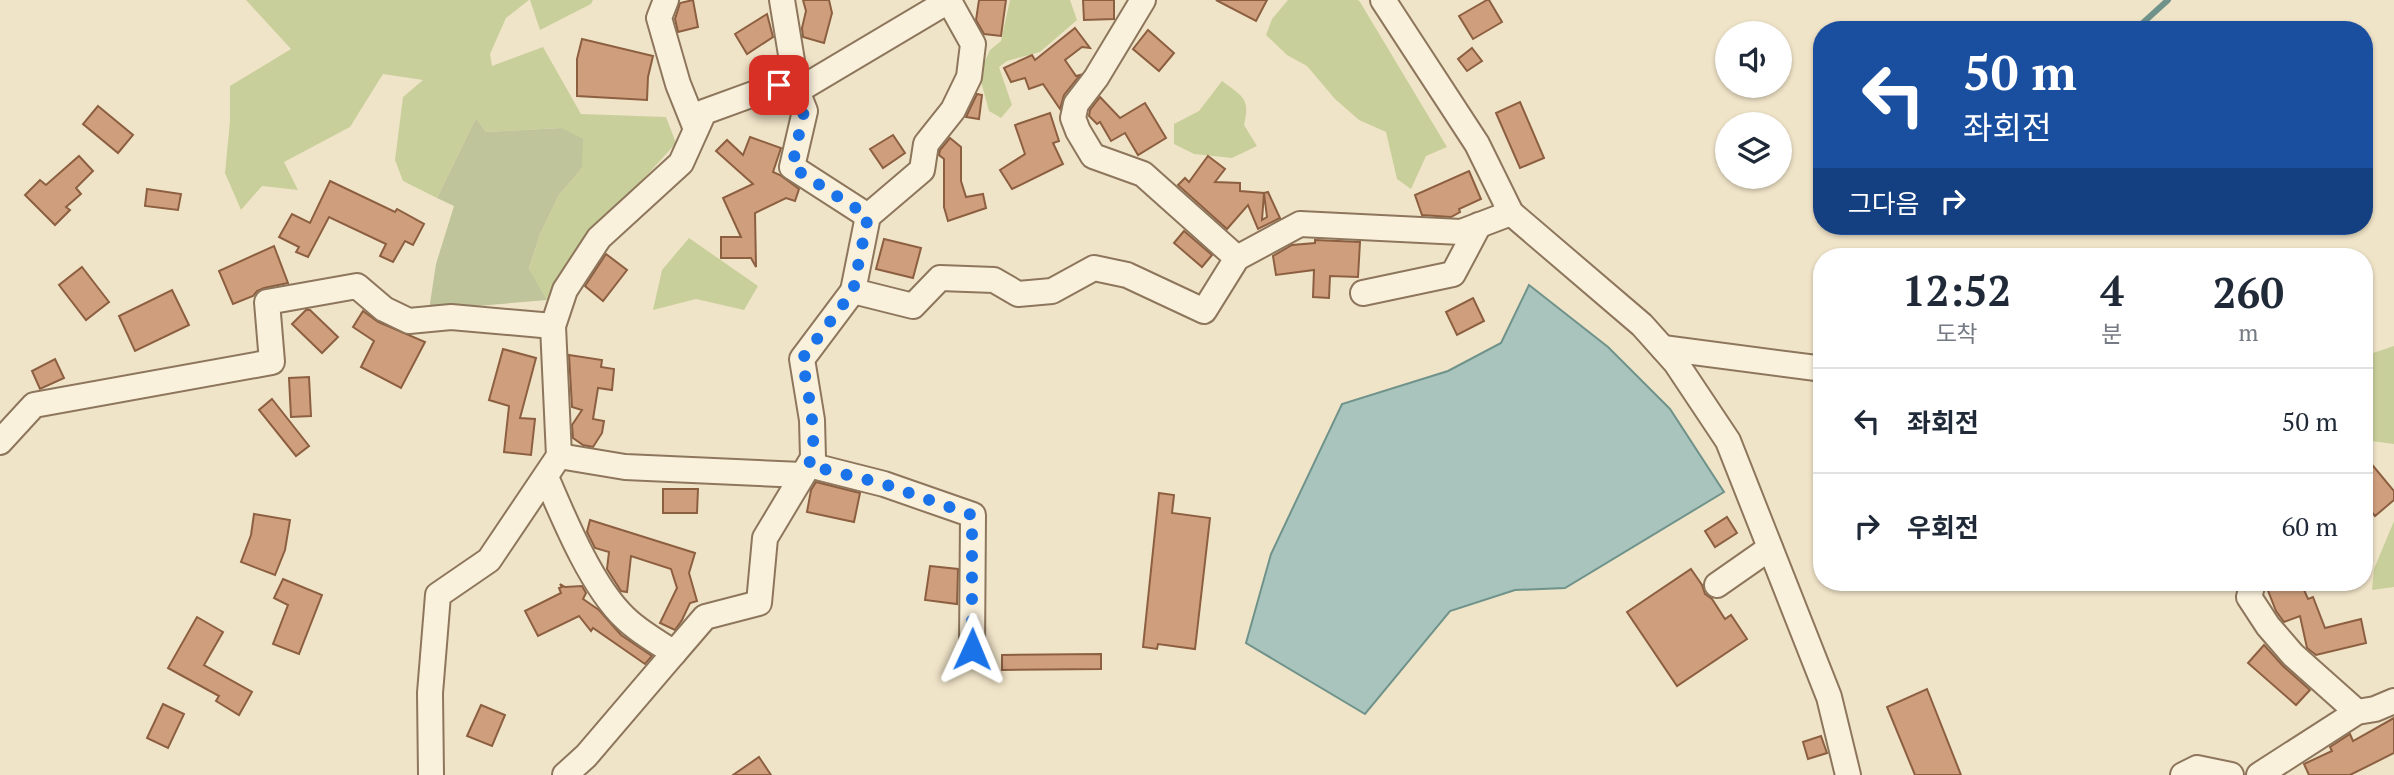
<!DOCTYPE html>
<html lang="ko">
<head>
<meta charset="utf-8">
<style>
	body { margin:0; font-family:"PT Serif","Noto Sans KR",serif; background:#f6f6f7; color:#1f2937; height:100vh; display:flex; flex-direction:column; font-size:26px; white-space:nowrap }
	* { box-sizing:border-box; margin:0 }
	p { font-size:23px; color:#747a83 }
	.icon { flex:none; width:38px; height:38px; fill:none; stroke:currentColor; stroke-width:2; stroke-linecap:round; stroke-linejoin:round }
	.map { position:relative; flex:1; overflow:hidden }
	.drawer { position:absolute; left:1813px; top:248px; width:560px; height:343px; display:flex; flex-direction:column; background:#fff; border-radius:28px; box-shadow:0 2px 5px #0004 }
	.drawer>* { flex:none }
	.guide { position:absolute; left:1813px; top:21px; width:560px; height:214px; border-radius:28px; box-shadow:0 2px 5px #0004; background:#1a4fa0; color:#fff; overflow:hidden }
	.fabs { position:absolute; left:1715px; top:21px; display:grid; gap:14px }
	.fabs a { display:grid; place-items:center; width:77px; height:77px; border-radius:50%; background:#fff; box-shadow:0 2px 5px #0004; font-size:35px }
	.pin { position:absolute; display:grid; place-items:center; width:60px; height:60px; color:#fff; margin:-30px; border-radius:14px; box-shadow:0 4px 10px #0006 }
	.me { position:absolute; width:77px; margin:-38px; rotate:1deg; stroke-linejoin:round; filter:drop-shadow(0 0 5px #0008) }
	.turn { display:flex; align-items:center; gap:24px; height:147px; padding:0 35px; font-size:32px }
	.turn .icon { width:91px; height:91px; stroke-width:2.5 }
	.turn b { display:block; font-size:49px; line-height:60px }
	.then { display:flex; align-items:center; height:66px; padding:0 35px; background:#0003; gap:14px; font-size:26px }
	.eta { display:flex; justify-content:space-evenly; align-items:center; height:119px; text-align:center }
	.eta b { font-size:42px; font-weight:700; line-height:49px }
	ul { padding:0; list-style:none }
	li { display:flex; align-items:center; gap:21px; height:105px; padding:0 35px; border-top:2px solid #e0e1e3 }
	li div { flex:1 }
	li b { display:block; font-size:26px }
	li em { font-style:normal }
	.map>svg:first-child { display:block }
	.green { fill:#c9cf9b }
	.cemetery { fill:#bfc49a }
	.water { fill:#a9c4bc; stroke:#6f938a; stroke-width:2 }
	.lines { fill:none; stroke-linecap:round; stroke-linejoin:round }
	.stream { stroke:#6f938a; stroke-width:6 }
	.building { fill:#cf9f7d; stroke:#8d5f41; stroke-width:2 }
	.minor-casing { stroke:#8d765c; stroke-width:28 }
	.minor { stroke:#faf1dc; stroke-width:24 }
	.route { stroke:#1a73e8; stroke-width:12; stroke-dasharray:0 21.6 }
</style>
</head>
<body>
<div class="map">
<svg width="2394" height="775" viewBox="0 0 2394 775">
	<rect width="100%" height="100%" fill="#f0e4c8"/>
	<!-- green -->
	<g class="green">
		<path d="M246,0H529L506,18L490,54L492,66L543,47L581,114L666,117L676,143L630,194L547,300L529,270L540,234L559,195L582,168L562,128L486,132L476,118L437,198L403,181L395,160L403,97L423,80L383,74L350,127L284,162L298,190L262,186L241,210L225,173L230,121V86L291,49Z"/>
		<path d="M530,0H593L591,4L540,30Z"/>
		<path d="M1010,0H1070L1077,20L1040,52L1007,61L999,67L1012,105L1001,118L989,111L979,74L990,50L1001,41Z"/>
		<path d="M1288,0H1358L1360,2L1447,147L1426,156L1411,189L1397,179L1386,132L1359,120L1335,99L1307,66L1287,55L1266,35L1272,19Z"/>
		<path d="M1222,81C1242,96 1251,98 1244,125L1257,146L1232,158L1194,154L1174,144V124L1199,111Z"/>
		<path d="M689,238L758,286L744,310L696,299L653,310L662,270Z"/>
		<path d="M2394,346V444L2364,440V356Z"/>
		<path d="M2394,521V587L2372,590L2374,569Z"/>
	</g>
	<!-- cemetery -->
	<path class="cemetery" d="M476,118L486,132L562,128L583,139L582,168L559,195L540,234L529,269L547,300L429,310L436,264L454,206L437,198Z"/>
	<!-- water -->
	<path class="water" d="M1529,285L1608,347L1670,409L1724,492L1565,588L1515,590L1450,611L1365,714L1246,643L1271,554L1342,404L1448,371L1501,343Z"/>
	<g class="lines">
		<!-- stream -->
		<path class="stream" d="M2135,30L2168,0"/>
	</g>
	<!-- building -->
	<g class="building">
		<path d="M693,0L698,27L678,32L675,19L680,3Z"/>
		<path d="M803,0H829L832,13L824,43L803,37L802,28L806,11Z"/>
		<path d="M979,0H1006L1001,36L984,34L976,20Z"/>
		<path d="M1083,0H1114V19L1084,20Z"/>
		<path d="M1216,0H1267L1256,21Z"/>
		<path d="M1487,0H1489L1502,22L1473,39L1459,16Z"/>
		<path d="M767,14L773,37L747,54L735,34Z"/>
		<path d="M1075,28L1090,48L1082,47L1065,60L1076,76L1080,75L1064,95L1060,109L1043,84L1029,89L1025,78L1011,82L1004,68L1032,55L1035,60Z"/>
		<path d="M1148,30L1174,53L1159,71L1133,49Z"/>
		<path d="M582,39L653,56L648,77L647,100L577,96V59Z"/>
		<path d="M1472,48L1482,61L1467,71L1458,59Z"/>
		<path d="M977,94L982,95L979,119L966,117Z"/>
		<path d="M1100,97L1120,118L1145,103L1166,138L1138,155L1125,133L1111,141L1100,122L1097,124L1089,116L1090,110Z"/>
		<path d="M1520,102L1544,158L1520,168L1496,113Z"/>
		<path d="M98,106L133,135L118,153L83,124Z"/>
		<path d="M1050,113L1059,141L1053,143L1063,164L1012,189L1000,170L1025,154L1015,125Z"/>
		<path d="M893,135L905,153L883,168L870,149Z"/>
		<path d="M750,137L781,148L773,172L780,175L799,189L795,201L786,198L755,213L756,267L751,258H721V237H741L723,198L753,184L716,151L727,140L743,155Z"/>
		<path d="M950,138L961,147V181L966,197L983,194L986,208L948,221L944,207V159L939,155L940,150Z"/>
		<path d="M79,156L93,171L76,188L81,194L66,207L70,210L55,225L25,195L40,180L46,185Z"/>
		<path d="M1208,156L1225,169L1215,182L1240,183V191L1264,193L1262,220L1267,217L1264,193L1268,192L1280,218L1258,229L1248,205L1227,229L1178,185L1185,178L1189,182Z"/>
		<path d="M1469,171L1481,199L1459,209L1460,212L1451,217L1422,215L1415,195Z"/>
		<path d="M330,181L395,212L397,209L424,224L413,245L405,241L393,262L380,256L386,244L329,217L308,257L296,252L299,247L279,237L292,214L310,223Z"/>
		<path d="M147,189L181,194L178,210L145,206Z"/>
		<path d="M1184,231L1212,255L1202,267L1174,243Z"/>
		<path d="M884,239L921,248L913,278L876,269Z"/>
		<path d="M1315,240L1360,242L1358,277L1330,276L1329,298L1313,297L1314,270L1276,275L1273,256L1292,245L1315,243Z"/>
		<path d="M274,246L288,283L264,288L257,291L253,296L233,304L219,271Z"/>
		<path d="M606,254L627,270L603,301L585,286Z"/>
		<path d="M82,267L109,302L86,320L59,285Z"/>
		<path d="M172,290L189,325L135,351L119,316Z"/>
		<path d="M1473,298L1484,321L1457,335L1446,312Z"/>
		<path d="M306,310H310L338,337L322,353L292,324Z"/>
		<path d="M363,311L378,322L425,342L401,388L361,367L374,341L353,327Z"/>
		<path d="M503,349L536,358L520,418L535,419L531,455L504,452L509,406L489,400Z"/>
		<path d="M569,355L602,360L601,367L614,369L612,390L598,388L593,419L604,421L602,433L593,447L583,445L573,438L572,425L582,410L572,407Z"/>
		<path d="M55,359L64,378L40,389L32,371Z"/>
		<path d="M309,377L311,416L291,417L289,378Z"/>
		<path d="M272,399L309,446L296,456L259,410Z"/>
		<path d="M2364,455L2394,491V500L2375,516L2364,503Z"/>
		<path d="M816,482L860,493L854,522L807,512L811,490Z"/>
		<path d="M663,489H698L697,513H663Z"/>
		<path d="M1159,493L1174,495L1172,513L1210,518L1195,649L1158,644L1157,649L1143,647Z"/>
		<path d="M254,514L290,520L285,550L275,575L241,562L251,535Z"/>
		<path d="M1727,517L1737,533L1715,547L1705,531Z"/>
		<path d="M590,520L695,553L689,573L697,601L690,603L682,620L675,630L660,623L677,588L671,569L631,556L627,592L621,591L607,569L609,552L595,548L587,532Z"/>
		<path d="M930,566L958,569L957,604L925,600Z"/>
		<path d="M1691,569L1702,585L1705,594L1712,599L1725,619L1731,615L1747,639L1677,686L1627,612Z"/>
		<path d="M283,579L322,595L299,654L273,644L288,605L274,598Z"/>
		<path d="M2280,583H2301L2308,599L2313,597L2325,628L2361,619L2366,643L2316,655L2307,648L2300,616L2284,622L2276,611L2267,588Z"/>
		<path d="M560,584L565,587L582,586L586,593L583,599L599,610L621,635L652,656L645,664L593,628L591,631L579,616L538,636L525,611L561,593L559,588L562,587Z"/>
		<path d="M197,617L223,632L204,665L252,692L239,715L216,701L219,696L168,668Z"/>
		<path d="M2264,645L2283,666L2310,690L2296,705L2248,663Z"/>
		<path d="M1101,654V669L1002,670V655Z"/>
		<path d="M1927,689L1961,775H1915L1887,707Z"/>
		<path d="M163,704L184,714L168,748L147,738Z"/>
		<path d="M481,705L505,715L492,746L467,736Z"/>
		<path d="M2394,718V753L2350,775H2309L2304,764L2332,751L2330,747L2350,734L2353,741Z"/>
		<path d="M1821,736L1827,753L1808,759L1803,742Z"/>
		<path d="M759,757L771,775H733Z"/>
	</g>
	<g class="lines">
		<!-- minor casing -->
		<g class="minor-casing">
			<g id="minor">
				<path d="M666,0L659,18L678,84L696,129"/>
				<path d="M782,0L797,91L805,111L792,167L868,216"/>
				<path d="M1143,0L1096,78L1076,104L1073,118L1078,131L1093,156L1143,174L1237,258"/>
				<path d="M1383,0L1477,144L1511,213L1642,325L1676,363L1728,441L1829,697L1848,775"/>
				<path d="M853,291L868,216L922,170L926,144L953,110L969,77L973,44L949,1"/>
				<path d="M1363,293L1453,274L1479,225"/>
				<path d="M1663,348L1816,368L1822,371"/>
				<path d="M0,442L34,405L272,362L267,302L357,286L384,309L409,321L451,317L553,326"/>
				<path d="M559,456L625,467L802,475"/>
				<path d="M809,465L884,484L973,515L972,649"/>
				<path d="M546,477C564,519 592,587 625,618C639,632 658,642 674,653L586,756L565,775"/>
				<path d="M2253,583L2249,597L2268,626L2293,655L2357,712"/>
				<path d="M1717,585L1770,548"/>
				<path d="M674,653L705,617L759,603L765,538L813,458L812,420L802,359L853,291L913,306L940,278L994,280L1018,294L1052,291L1094,268L1127,275L1204,311L1237,258L1300,224L1461,232L1511,213"/>
				<path d="M431,775L430,693L438,595L489,560L559,456L553,326L565,290L599,238L681,163L704,112L778,85L797,91L950,0"/>
				<path d="M2183,775L2197,768L2231,775"/>
				<path d="M2259,775L2357,712L2375,709L2394,701"/>
			</g>
		</g>
		<!-- minor -->
		<use href="#minor" class="minor"/>
	</g>
	<g class="lines">
		<!-- route -->
		<path class="route" d="M779,85L797,91L804,111L792,167L868,216L853,291L802,359C806,383 821,447 808,465L884,484L972,515V649"/>
	</g>
</svg>
<div class="fabs">
<a><svg class="icon" aria-label="sound" viewBox="0 0 24 24"><path d="M4 9h4l5-4v14l-5-4H4zM17 9q2 3 0 6"/></svg></a>
<a><svg class="icon" aria-label="layers" viewBox="0 0 24 24"><path d="M12 4l9 5-9 5-9-5zM3 14l9 5 9-5"/></svg></a>
</div>
<div class="pin" style="left:779px;top:85px;background:#d93025"><svg class="icon" aria-label="arrive" viewBox="0 0 24 24"><path d="M6 21V4h12l-3 4 3 4H6"/></svg></div>
<svg class="me" style="left:972px;top:649px" viewBox="-20 -20 40 40"><path d="M0-17L14 15 0 8-14 15z" fill="#1a73e8" stroke="#fff" stroke-width="4"/></svg>
<div class="guide">
<div class="turn"><svg class="icon" aria-label="left" viewBox="0 0 24 24"><path d="M17 20v-9H6M10 6l-5 5 5 5"/></svg><div><b>50 m</b>좌회전</div></div>
<div class="then">그다음<svg class="icon" aria-label="right" viewBox="0 0 24 24"><path d="M7 20v-9h11M14 6l5 5-5 5"/></svg></div>
</div>
<section class="drawer">
<div class="eta">
<div><b>12:52</b><p>도착</p></div>
<div><b>4</b><p>분</p></div>
<div><b>260</b><p>m</p></div>
</div>
<ul>
<li><svg class="icon" aria-label="left" viewBox="0 0 24 24"><path d="M17 20v-9H6M10 6l-5 5 5 5"/></svg><div><b>좌회전</b></div><em>50 m</em></li>
<li><svg class="icon" aria-label="right" viewBox="0 0 24 24"><path d="M7 20v-9h11M14 6l5 5-5 5"/></svg><div><b>우회전</b></div><em>60 m</em></li>
</ul>
</section>
</div>
</body>
</html>
